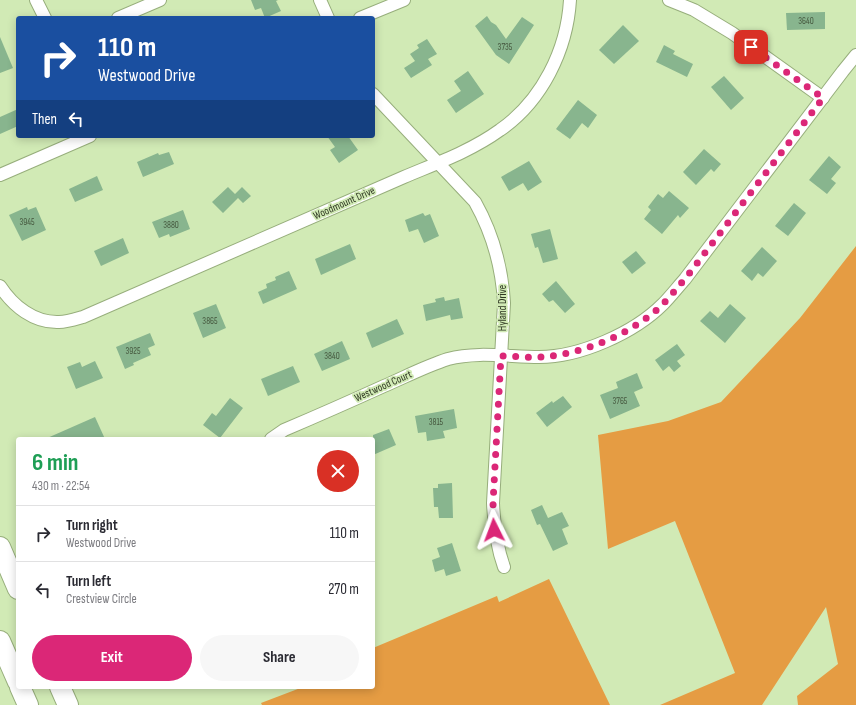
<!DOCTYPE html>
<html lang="en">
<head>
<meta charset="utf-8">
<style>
	body { margin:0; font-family:"Sofia Sans Condensed",sans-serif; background:#f7f7f7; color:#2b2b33; height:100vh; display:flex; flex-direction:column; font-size:15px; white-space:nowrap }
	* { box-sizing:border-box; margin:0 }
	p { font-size:13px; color:#7c7c81 }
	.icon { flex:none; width:22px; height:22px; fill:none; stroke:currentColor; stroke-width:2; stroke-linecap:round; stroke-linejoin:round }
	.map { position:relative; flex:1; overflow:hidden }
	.sheet { position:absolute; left:16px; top:437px; width:359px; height:252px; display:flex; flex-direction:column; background:#fff; border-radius:4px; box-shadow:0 2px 10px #0003 }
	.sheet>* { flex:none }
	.guide { position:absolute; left:16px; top:16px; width:359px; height:122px; border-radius:4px; box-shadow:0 2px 10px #0003; background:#1a4fa0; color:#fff; overflow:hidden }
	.pin { position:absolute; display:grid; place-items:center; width:34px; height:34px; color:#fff; margin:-17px; border-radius:8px; box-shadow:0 2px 6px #0006 }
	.me { position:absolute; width:44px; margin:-22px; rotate:357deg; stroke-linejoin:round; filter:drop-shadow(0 0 3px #0008) }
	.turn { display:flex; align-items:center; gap:14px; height:84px; padding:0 16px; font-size:18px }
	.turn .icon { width:52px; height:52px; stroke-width:2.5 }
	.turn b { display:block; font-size:28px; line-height:34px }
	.then { display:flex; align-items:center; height:38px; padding:0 16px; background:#0003; gap:8px; font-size:15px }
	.round { display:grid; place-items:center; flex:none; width:42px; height:42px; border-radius:21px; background:#f7f7f7 }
	.head { display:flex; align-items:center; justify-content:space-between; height:68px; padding:0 16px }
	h1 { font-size:24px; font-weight:700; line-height:30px; color:#1e9e55 }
	.button { display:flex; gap:8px; margin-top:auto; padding:8px 16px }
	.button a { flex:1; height:46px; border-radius:24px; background:#db2777; color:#fff; font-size:16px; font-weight:700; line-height:46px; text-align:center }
	.button a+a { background:#f7f7f7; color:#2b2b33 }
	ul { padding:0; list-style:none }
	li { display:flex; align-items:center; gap:12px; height:56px; padding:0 16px; border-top:1px solid #e1e1e2 }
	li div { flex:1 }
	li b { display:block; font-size:15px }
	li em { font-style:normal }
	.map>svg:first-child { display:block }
	.green { fill:#e59c43 }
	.building { fill:#88b58e }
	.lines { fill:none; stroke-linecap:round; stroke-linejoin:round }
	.minor-casing { stroke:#97ae7c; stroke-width:14 }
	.primary-casing { stroke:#97ae7c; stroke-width:22 }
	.minor { stroke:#fff; stroke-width:12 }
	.primary { stroke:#fff; stroke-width:20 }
	.route { stroke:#db2777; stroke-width:7; stroke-dasharray:0 12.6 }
	.labels { text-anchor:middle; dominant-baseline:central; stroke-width:3.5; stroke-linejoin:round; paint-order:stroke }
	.number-label { font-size:9px; fill:#45573e }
	.street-label { font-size:11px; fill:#2f3823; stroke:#d1eab5 }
</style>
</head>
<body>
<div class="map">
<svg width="856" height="705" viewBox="0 0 856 705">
	<rect width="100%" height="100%" fill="#d1eab5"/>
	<!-- green -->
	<g class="green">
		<path d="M856,246V705H798L797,696L838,664L826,607L762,705H660L735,673L675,521L608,549L598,435L668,421L721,402L800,318Z"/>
		<path d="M549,579L610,705H262L261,703L303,687H373V648L497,596L499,602Z"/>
	</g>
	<!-- building -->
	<g class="building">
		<path d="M251,0H278L276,1L281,11L265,18L261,8L255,10Z"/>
		<path d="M825,12V29L787,30L786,13Z"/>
		<path d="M487,16L491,22L496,25L506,39L522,17L534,25L509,64L496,55L475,26Z"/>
		<path d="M623,25L639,41L614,64L599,50Z"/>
		<path d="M0,37L13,68L0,73Z"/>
		<path d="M427,39L437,54L428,59L432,65L411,78L404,68L415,61L410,54L419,48L417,45Z"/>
		<path d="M664,45L675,51L673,54L693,64L687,77L656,62Z"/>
		<path d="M468,71L484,94L456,113L447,100L461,91L454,81Z"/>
		<path d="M724,76L744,98L731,110L711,87Z"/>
		<path d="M578,100L597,115L588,128L582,123L570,139L556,129Z"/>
		<path d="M18,109V126L0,134V117Z"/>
		<path d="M327,136H348L358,150L339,163L330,150L335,147Z"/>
		<path d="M704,149L721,164L714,172L711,169L696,185L683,172Z"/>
		<path d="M169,152L174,164L143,177L137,162L158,153L159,155Z"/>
		<path d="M829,156L841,167L831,179L836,183L827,194L809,180Z"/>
		<path d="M529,161L542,182L528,191L523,183L509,191L501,177Z"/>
		<path d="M97,176L103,190L75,202L69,189Z"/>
		<path d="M228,187L235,194L242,187L251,196L243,203L238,198L223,213L212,202Z"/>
		<path d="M669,191L689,208L680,218L678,215L662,234L644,219L651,210L648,207L658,194L663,198Z"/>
		<path d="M794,203L806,213L788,236L775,226Z"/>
		<path d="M27,207L28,210L36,207L46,230L22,241L9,215Z"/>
		<path d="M183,210L190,229L170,237L169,234L159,238L152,222Z"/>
		<path d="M423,213L425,216L430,214L439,236L424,243L418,229L409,232L405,220Z"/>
		<path d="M550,229L558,259L543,263L538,247L535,248L531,234Z"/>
		<path d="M123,238L129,253L101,266L94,251Z"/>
		<path d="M350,244L356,259L321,275L315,259Z"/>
		<path d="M762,247L777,261L763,277L758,273L752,281L741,271Z"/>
		<path d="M636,251L646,263L632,274L622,262Z"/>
		<path d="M289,271L297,289L263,304L258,292L267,288L266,284L276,280L275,277Z"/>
		<path d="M556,281L575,304L565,313L553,300L549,302L542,294Z"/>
		<path d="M444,297L445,301L459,298L463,318L451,320L450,315L426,321L423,305L436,302L435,299Z"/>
		<path d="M216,304L226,328L203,338L193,313Z"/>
		<path d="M730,304L746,318L725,343L700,321L710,311L718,318Z"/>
		<path d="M397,319L404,334L372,348L366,333Z"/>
		<path d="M150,333L155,345L148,348L151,355L133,363L134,365L125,369L116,347Z"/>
		<path d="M342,341L350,359L322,371L314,354Z"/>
		<path d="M677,344L685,355L677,361L681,366L674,372L669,366L663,371L655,360Z"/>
		<path d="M95,361L103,378L76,389L67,367L80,362L82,367Z"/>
		<path d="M293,366L300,382L268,396L261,379Z"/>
		<path d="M637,373L643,388L634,392L640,406L610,419L600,395L618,388L616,382Z"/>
		<path d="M563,396L572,407L547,427L536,413L552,401L553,403Z"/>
		<path d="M230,398L243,408L220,438L203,425L212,413L216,416Z"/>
		<path d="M454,409L457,428L443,431L445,438L427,441L426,432L418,433L415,416Z"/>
		<path d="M95,417L105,439H45Z"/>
		<path d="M389,429L396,445L373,455V435Z"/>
		<path d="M452,483L453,518H439L438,507H434L433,488H438V484Z"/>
		<path d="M542,505L548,518L562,512L569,526L562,529L568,544L553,551L540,524L537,525L531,510Z"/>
		<path d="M452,543L461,571L446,576L444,569L435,572L432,560L440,557L437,548Z"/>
	</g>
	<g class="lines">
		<!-- minor casing -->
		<g class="minor-casing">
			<g id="minor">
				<path d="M36,0L45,18"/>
				<path d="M320,0L328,18"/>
				<path d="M669,0L694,10L732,33L823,98"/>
				<path d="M118,18L160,0"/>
				<path d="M360,18L404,0"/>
				<path d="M373,94L475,202C493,234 502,267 504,303L493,503C494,525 496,545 504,567"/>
				<path d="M0,175L90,136"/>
				<path d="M0,286C13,306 34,323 59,322C67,322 76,319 83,317L404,177C437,163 471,151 500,130C542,101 567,50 570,0"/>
				<path d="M271,439L284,430C317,416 351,401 384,386C405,377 426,366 448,359C477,351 510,357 539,357C580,357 634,333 663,304C670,297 677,288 685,279L843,71L856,55"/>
			</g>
		</g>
		<!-- primary casing -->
		<g class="primary-casing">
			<g id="primary">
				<path d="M0,547L18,589"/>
				<path d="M0,641L18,682"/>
				<path d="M20,687L28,705"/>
				<path d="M60,687L68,705"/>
			</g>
		</g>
		<!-- minor -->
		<use href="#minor" class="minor"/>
		<!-- primary -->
		<use href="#primary" class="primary"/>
	</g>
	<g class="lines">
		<!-- route -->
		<path class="route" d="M494,530L493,503L501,356C514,356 528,358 541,357C583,354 632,334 662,305C670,297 677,288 685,279L823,98L751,47"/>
	</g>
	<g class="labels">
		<!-- number labels -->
		<g class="number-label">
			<text x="806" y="21">3640</text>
			<text x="505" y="47">3735</text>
			<text x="27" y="222">3945</text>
			<text x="171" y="225">3880</text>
			<text x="210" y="321">3865</text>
			<text x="133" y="351">3925</text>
			<text x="332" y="356">3840</text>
			<text x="620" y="401">3765</text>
			<text x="436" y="422">3815</text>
		</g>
		<!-- street labels -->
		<g class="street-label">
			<text transform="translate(344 203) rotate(-24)">Woodmount Drive</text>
			<text transform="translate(502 308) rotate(-90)">Hyland Drive</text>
			<text transform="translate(383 386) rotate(-24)">Westwood Court</text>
		</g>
	</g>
</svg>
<div class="pin" style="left:751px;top:47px;background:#d93025"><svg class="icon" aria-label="arrive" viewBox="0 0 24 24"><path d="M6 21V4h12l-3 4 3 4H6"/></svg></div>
<svg class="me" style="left:494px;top:530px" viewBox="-20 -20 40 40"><path d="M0-17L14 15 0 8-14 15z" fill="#db2777" stroke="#fff" stroke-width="4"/></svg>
<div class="guide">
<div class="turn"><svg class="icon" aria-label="right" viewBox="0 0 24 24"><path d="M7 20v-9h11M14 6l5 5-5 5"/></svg><div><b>110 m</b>Westwood Drive</div></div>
<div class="then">Then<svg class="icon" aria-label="left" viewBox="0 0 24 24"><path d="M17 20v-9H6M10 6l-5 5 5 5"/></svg></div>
</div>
<section class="sheet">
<div class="head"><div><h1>6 min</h1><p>430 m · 22:54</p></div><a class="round" style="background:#d93025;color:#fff"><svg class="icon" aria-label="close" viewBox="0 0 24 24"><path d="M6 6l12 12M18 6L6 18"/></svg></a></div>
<ul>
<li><svg class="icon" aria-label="right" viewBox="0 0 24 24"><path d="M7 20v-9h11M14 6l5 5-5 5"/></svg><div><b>Turn right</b><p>Westwood Drive</p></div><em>110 m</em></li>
<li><svg class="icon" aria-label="left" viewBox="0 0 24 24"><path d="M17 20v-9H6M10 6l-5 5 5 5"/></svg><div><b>Turn left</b><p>Crestview Circle</p></div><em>270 m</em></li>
</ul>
<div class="button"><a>Exit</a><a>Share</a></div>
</section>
</div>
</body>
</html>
